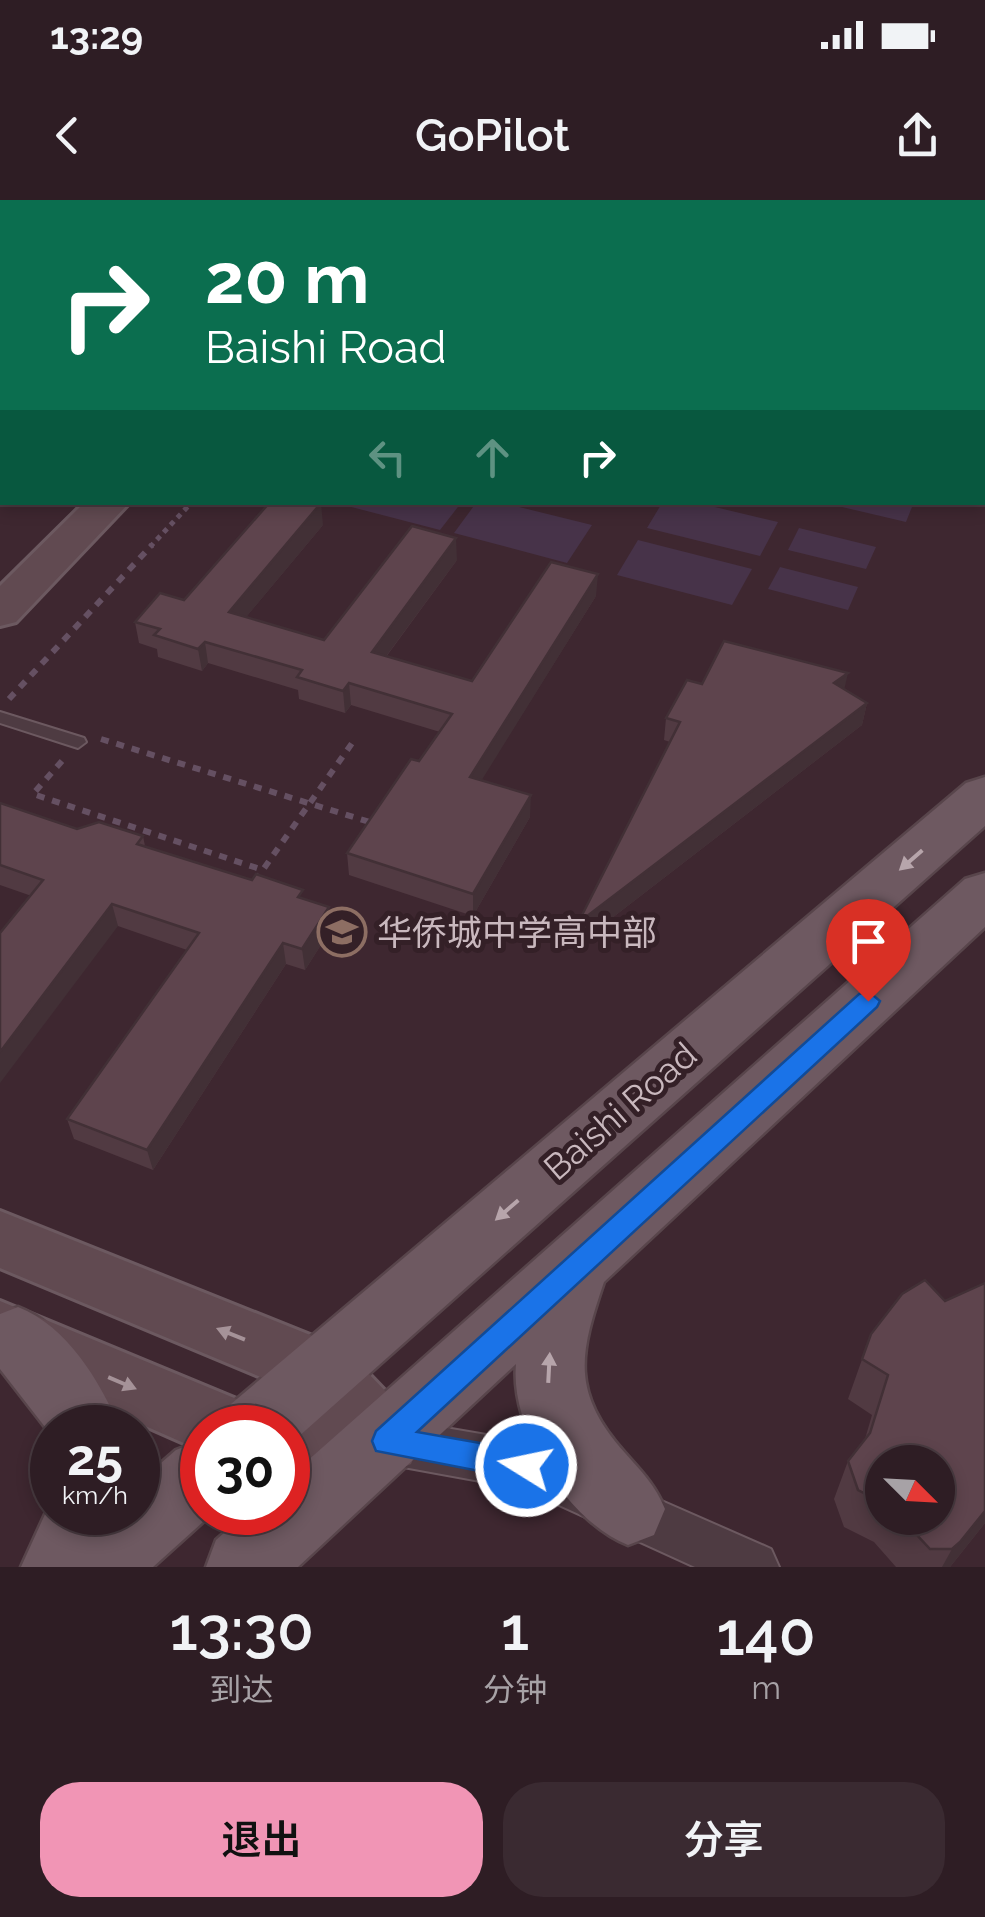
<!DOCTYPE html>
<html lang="zh">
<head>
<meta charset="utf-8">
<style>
	body { margin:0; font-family:Raleway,"Noto Sans SC",sans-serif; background:#3a2a31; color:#f1f3f6; height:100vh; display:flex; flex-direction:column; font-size:38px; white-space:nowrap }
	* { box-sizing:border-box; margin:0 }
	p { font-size:32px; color:#a7a2a6 }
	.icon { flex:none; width:55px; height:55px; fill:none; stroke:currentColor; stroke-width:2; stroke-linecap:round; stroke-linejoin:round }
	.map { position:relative; height:1367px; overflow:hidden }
	.side { display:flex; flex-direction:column; background:#2e1d24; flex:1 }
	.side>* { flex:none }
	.banner { position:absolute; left:0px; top:0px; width:985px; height:305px; box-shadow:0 5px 15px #0003,0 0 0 2px #493b41; background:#0b6e4f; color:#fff; overflow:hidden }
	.needle { width:65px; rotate:114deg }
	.buttons { position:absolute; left:865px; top:1245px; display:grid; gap:20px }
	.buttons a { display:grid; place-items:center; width:90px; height:90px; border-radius:50%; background:#2e1d24; box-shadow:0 5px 15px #0003,0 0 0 2px #493b41; font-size:50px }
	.speed { position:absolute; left:30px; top:1205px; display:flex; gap:20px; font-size:50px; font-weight:700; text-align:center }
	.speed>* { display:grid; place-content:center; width:130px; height:130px; border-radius:50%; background:#2e1d24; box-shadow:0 5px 15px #0003,0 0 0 2px #493b41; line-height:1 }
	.speed small { font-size:25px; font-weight:400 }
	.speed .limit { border:15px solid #d22; background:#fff; color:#111 }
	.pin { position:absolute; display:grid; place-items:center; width:85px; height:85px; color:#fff; margin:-102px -42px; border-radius:50% 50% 50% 0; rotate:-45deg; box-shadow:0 0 10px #0007 }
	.pin .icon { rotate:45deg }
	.me { position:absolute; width:110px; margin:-55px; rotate:280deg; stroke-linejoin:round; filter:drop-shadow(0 0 8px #0008) }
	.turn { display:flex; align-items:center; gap:35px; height:210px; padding:0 40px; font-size:45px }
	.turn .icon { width:130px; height:130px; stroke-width:2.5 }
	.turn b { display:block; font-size:70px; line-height:85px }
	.lanes { display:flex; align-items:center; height:95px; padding:0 40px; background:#0003; justify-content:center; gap:50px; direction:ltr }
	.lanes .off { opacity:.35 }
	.eta { display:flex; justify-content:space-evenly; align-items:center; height:170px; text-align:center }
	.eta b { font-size:60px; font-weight:600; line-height:70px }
	.button { display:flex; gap:20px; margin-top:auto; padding:20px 40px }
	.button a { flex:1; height:115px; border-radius:40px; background:#f195b5; color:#111; font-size:40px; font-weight:600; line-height:115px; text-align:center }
	.button a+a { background:#3a2a31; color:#f1f3f6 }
	.status { display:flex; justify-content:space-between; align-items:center; height:70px; padding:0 50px; background:#2e1d24; direction:ltr }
	.status svg { height:28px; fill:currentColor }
	header { display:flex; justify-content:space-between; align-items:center; height:130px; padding:0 40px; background:#2e1d24; font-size:45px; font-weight:600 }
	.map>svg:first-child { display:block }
	.green { fill:#473349 }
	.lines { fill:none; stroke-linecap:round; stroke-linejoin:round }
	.lane-casing { stroke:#6c5960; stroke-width:4 }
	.street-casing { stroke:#6c5960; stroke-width:4 }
	.secondary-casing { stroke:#6c5960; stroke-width:6 }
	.primary-casing { stroke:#58454b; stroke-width:5 }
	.path-far1 { stroke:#655062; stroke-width:5; stroke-dasharray:5 5; stroke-linecap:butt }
	.path { stroke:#655062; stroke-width:6; stroke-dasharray:8 8; stroke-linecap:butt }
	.lane { fill:#4e3b42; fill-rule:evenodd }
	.street { fill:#4e3b42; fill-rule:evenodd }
	.secondary { fill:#614a51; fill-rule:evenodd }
	.primary { fill:#6e5961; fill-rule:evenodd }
	.wall { fill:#513a42; fill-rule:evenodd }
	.shaded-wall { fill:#423036 }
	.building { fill:#5e444d; stroke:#423036; stroke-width:2.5 }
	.oneway { fill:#b7a5ab }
	.oneway2 { fill:#a59298 }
	.route { fill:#1a73e8; stroke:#114b97; stroke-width:2.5 }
	.labels { text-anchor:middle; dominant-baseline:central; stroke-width:10; stroke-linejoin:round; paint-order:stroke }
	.poi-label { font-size:35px; fill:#c9b8be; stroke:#342027; text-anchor:start }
	.street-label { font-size:35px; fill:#c9b8be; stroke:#342027 }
</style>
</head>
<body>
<div class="status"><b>13:29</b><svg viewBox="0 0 49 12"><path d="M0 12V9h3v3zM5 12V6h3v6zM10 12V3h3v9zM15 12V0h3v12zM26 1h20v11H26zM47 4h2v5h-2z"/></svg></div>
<header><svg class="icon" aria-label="back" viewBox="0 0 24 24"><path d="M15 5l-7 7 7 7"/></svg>GoPilot<svg class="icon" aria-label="share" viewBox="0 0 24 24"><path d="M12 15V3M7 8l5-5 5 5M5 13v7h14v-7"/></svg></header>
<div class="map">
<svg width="985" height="1367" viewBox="0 0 985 1367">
	<rect width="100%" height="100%" fill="#3e2730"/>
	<!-- green -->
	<g class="green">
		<path d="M914,302L906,322L825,303V302Z"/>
		<path d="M336,303H461L440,330Z"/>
		<path d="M476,303H503L592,325L567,363L454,333Z"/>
		<path d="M662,303H698L778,322L760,356L647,328Z"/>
		<path d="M799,328L876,347L866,369L788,350Z"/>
		<path d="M638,340L752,369L732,405L617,375Z"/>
		<path d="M780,367L858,387L848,410L768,389Z"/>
	</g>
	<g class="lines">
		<!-- lane casing -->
		<g class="lane-casing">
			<path id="lane" d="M0,512L84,538L86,542L78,548L0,523Z"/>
		</g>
		<!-- street casing -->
		<g class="street-casing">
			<path id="street" d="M387,1218L527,1242L771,1349L779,1367H695L524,1289L387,1264L370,1258L363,1241L370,1224Z"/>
		</g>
		<!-- secondary casing -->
		<g class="secondary-casing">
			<g id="secondary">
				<path d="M477,0H522L524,2H479Z"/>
				<path d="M591,0H636L638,2H593Z"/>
				<rect x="982" y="88" width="3" height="22"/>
				<path d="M85,302H130L16,422L0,426V386Z"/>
				<path d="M0,1011L345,1149L411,1218L421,1241L411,1264L387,1274L288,1270V1228H202V1251L0,1162V1101L251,1205L259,1225L264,1214L288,1204L310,1205L299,1193L0,1068Z"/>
			</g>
		</g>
		<!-- primary casing -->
		<g class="primary-casing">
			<g id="primary">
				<path d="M985,577V626L288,1246V1228H221L231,1204L966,583Z"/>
				<path d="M985,673V727L604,1082C579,1155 571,1192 625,1253C642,1272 655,1285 665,1309L654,1335L628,1345C568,1321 510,1230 516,1164L298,1367H206L216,1340L248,1312H288V1278L965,679Z"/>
				<path d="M18,1107C67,1126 100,1181 120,1228H52V1236L0,1169V1114Z"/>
				<path d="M202,1240V1312H214L153,1367H21L52,1299V1312H138V1283L176,1250Z"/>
			</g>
		</g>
		<!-- path-far1 -->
		<g class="path-far1">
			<path d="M256,302L273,307"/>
			<path d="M150,347L192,302"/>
		</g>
		<!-- path -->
		<g class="path">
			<path d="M9,499L152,345"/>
			<path d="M101,539L376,624"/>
			<path d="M62,561L33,594L263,670"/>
			<path d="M255,681L355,539"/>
		</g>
		<!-- lane -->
		<use href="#lane" class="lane"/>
		<!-- street -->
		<use href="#street" class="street"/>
		<!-- secondary -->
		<use href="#secondary" class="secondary"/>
		<!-- primary -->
		<use href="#primary" class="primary"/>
	</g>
	<!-- wall -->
	<g class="wall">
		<path d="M323,325L246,417L324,440L457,360L386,457L472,481L596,396L481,580L530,617L473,716L349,675L347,653L419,561L440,532L351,505L345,513L299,499L298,490L208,463L202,471L158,457L157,449L139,443L135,422L184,400Z"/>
		<path d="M702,484L844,489L867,503L862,525L577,745L578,723L670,542L664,540L666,518Z"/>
		<path d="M0,603L77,629L143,636L145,646L329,707L331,729L305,770L286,764L153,970L74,939L67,919L187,750L0,685Z"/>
		<path d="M871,1134L985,1323L950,1367H896L874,1342L844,1327L834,1299L848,1261L865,1239L872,1215L848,1199ZM882,1262L938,1318H882Z"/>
	</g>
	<!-- shaded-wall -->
	<g class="shaded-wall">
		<path d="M321,303L323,325L232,434L229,412Z"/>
		<path d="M456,338L457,360L373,474L372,452Z"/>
		<path d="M598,374L596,396L470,599V577Z"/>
		<path d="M205,442L208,463L202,471L198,449Z"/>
		<path d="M848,473L843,495L834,483Z"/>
		<path d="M349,483L351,505L345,513L343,491Z"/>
		<path d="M867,503L862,525L577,745L578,723Z"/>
		<path d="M531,595L530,617L473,716V694Z"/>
		<path d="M112,704L118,726L0,883V852Z"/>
		<path d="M329,707L331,729L305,770L302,749Z"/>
		<path d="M283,743L286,764L153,970L147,950Z"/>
		<path d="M985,1311V1323L950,1367H942L952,1349Z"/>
	</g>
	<!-- building -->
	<g class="building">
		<path d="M270,302L321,303L229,412L324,440L412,326L456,338L372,452L472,481L551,362L598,374L470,577L531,595L473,694L347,653L411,559L419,561L452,514L349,483L343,491L297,477L302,470L205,442L198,449L154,435L160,429L135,422L160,393L184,400Z"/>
		<path d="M724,441L848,473L834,483L867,503L578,723L680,522L666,518L687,480L702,484Z"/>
		<path d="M0,603L77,629L99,622L143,636L137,644L252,680L256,674L303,690L298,697L329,707L302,749L283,743L147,950L67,919L199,733L112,704L0,852V733L43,680L0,665Z"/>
		<path d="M925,1080L945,1101L985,1083V1311L960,1342L952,1349H930L901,1318H938V1262H882V1302L858,1290L848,1261L870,1233L888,1175L862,1159L871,1134L902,1094Z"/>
	</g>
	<!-- one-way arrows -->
	<defs><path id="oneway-solid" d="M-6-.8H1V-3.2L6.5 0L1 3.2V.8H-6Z" transform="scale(2.5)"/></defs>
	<g class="oneway">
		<use href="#oneway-solid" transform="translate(911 660) rotate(139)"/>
		<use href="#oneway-solid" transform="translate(507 1010) rotate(139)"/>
		<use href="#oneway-solid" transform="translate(549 1168) rotate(-87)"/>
	</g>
	<g class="oneway2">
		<use href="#oneway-solid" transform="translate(231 1134) rotate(-158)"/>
		<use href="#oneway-solid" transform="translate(122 1183) rotate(23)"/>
	</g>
	<!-- route -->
	<path class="route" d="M868,791L880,801L877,807L417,1232L526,1251L537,1255L541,1266L537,1276L526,1280L376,1251L372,1241L376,1231L859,794Z"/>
	<!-- icons -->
	<defs>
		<g id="school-ring" transform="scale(2.5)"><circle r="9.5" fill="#342027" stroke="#8d6e63" stroke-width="1.5"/><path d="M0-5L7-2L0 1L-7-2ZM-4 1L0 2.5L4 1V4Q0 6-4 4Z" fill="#8d6e63"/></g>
	</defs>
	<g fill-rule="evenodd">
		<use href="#school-ring" x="342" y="732"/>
	</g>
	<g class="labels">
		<!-- poi labels -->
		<g class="poi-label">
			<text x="377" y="732">华侨城中学高中部</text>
		</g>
		<!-- street labels -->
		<g class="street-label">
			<text transform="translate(620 911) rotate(-41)">Baishi Road</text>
		</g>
	</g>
</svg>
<div class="buttons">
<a><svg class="needle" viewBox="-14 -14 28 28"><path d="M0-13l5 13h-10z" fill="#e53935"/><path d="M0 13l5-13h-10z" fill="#a7a2a6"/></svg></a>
</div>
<div class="speed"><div>25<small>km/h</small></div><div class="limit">30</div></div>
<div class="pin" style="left:868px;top:801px;background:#d93025"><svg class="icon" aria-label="arrive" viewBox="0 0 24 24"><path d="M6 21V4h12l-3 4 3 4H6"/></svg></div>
<svg class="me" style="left:526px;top:1266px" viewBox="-20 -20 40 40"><circle r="17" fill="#1a73e8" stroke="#fff" stroke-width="3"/><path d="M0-11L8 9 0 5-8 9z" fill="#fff"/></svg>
<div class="banner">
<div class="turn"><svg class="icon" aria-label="right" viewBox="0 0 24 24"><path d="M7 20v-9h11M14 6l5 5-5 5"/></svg><div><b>20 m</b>Baishi Road</div></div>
<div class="lanes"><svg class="icon off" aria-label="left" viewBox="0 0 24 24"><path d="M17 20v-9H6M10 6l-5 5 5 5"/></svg><svg class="icon off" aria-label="ahead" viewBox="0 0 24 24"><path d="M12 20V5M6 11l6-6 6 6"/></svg><svg class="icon" aria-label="right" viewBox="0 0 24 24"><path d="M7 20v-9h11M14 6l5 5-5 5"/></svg></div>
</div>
</div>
<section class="side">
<div class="eta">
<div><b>13:30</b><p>到达</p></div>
<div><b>1</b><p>分钟</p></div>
<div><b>140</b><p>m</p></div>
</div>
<div class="button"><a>退出</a><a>分享</a></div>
</section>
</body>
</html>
